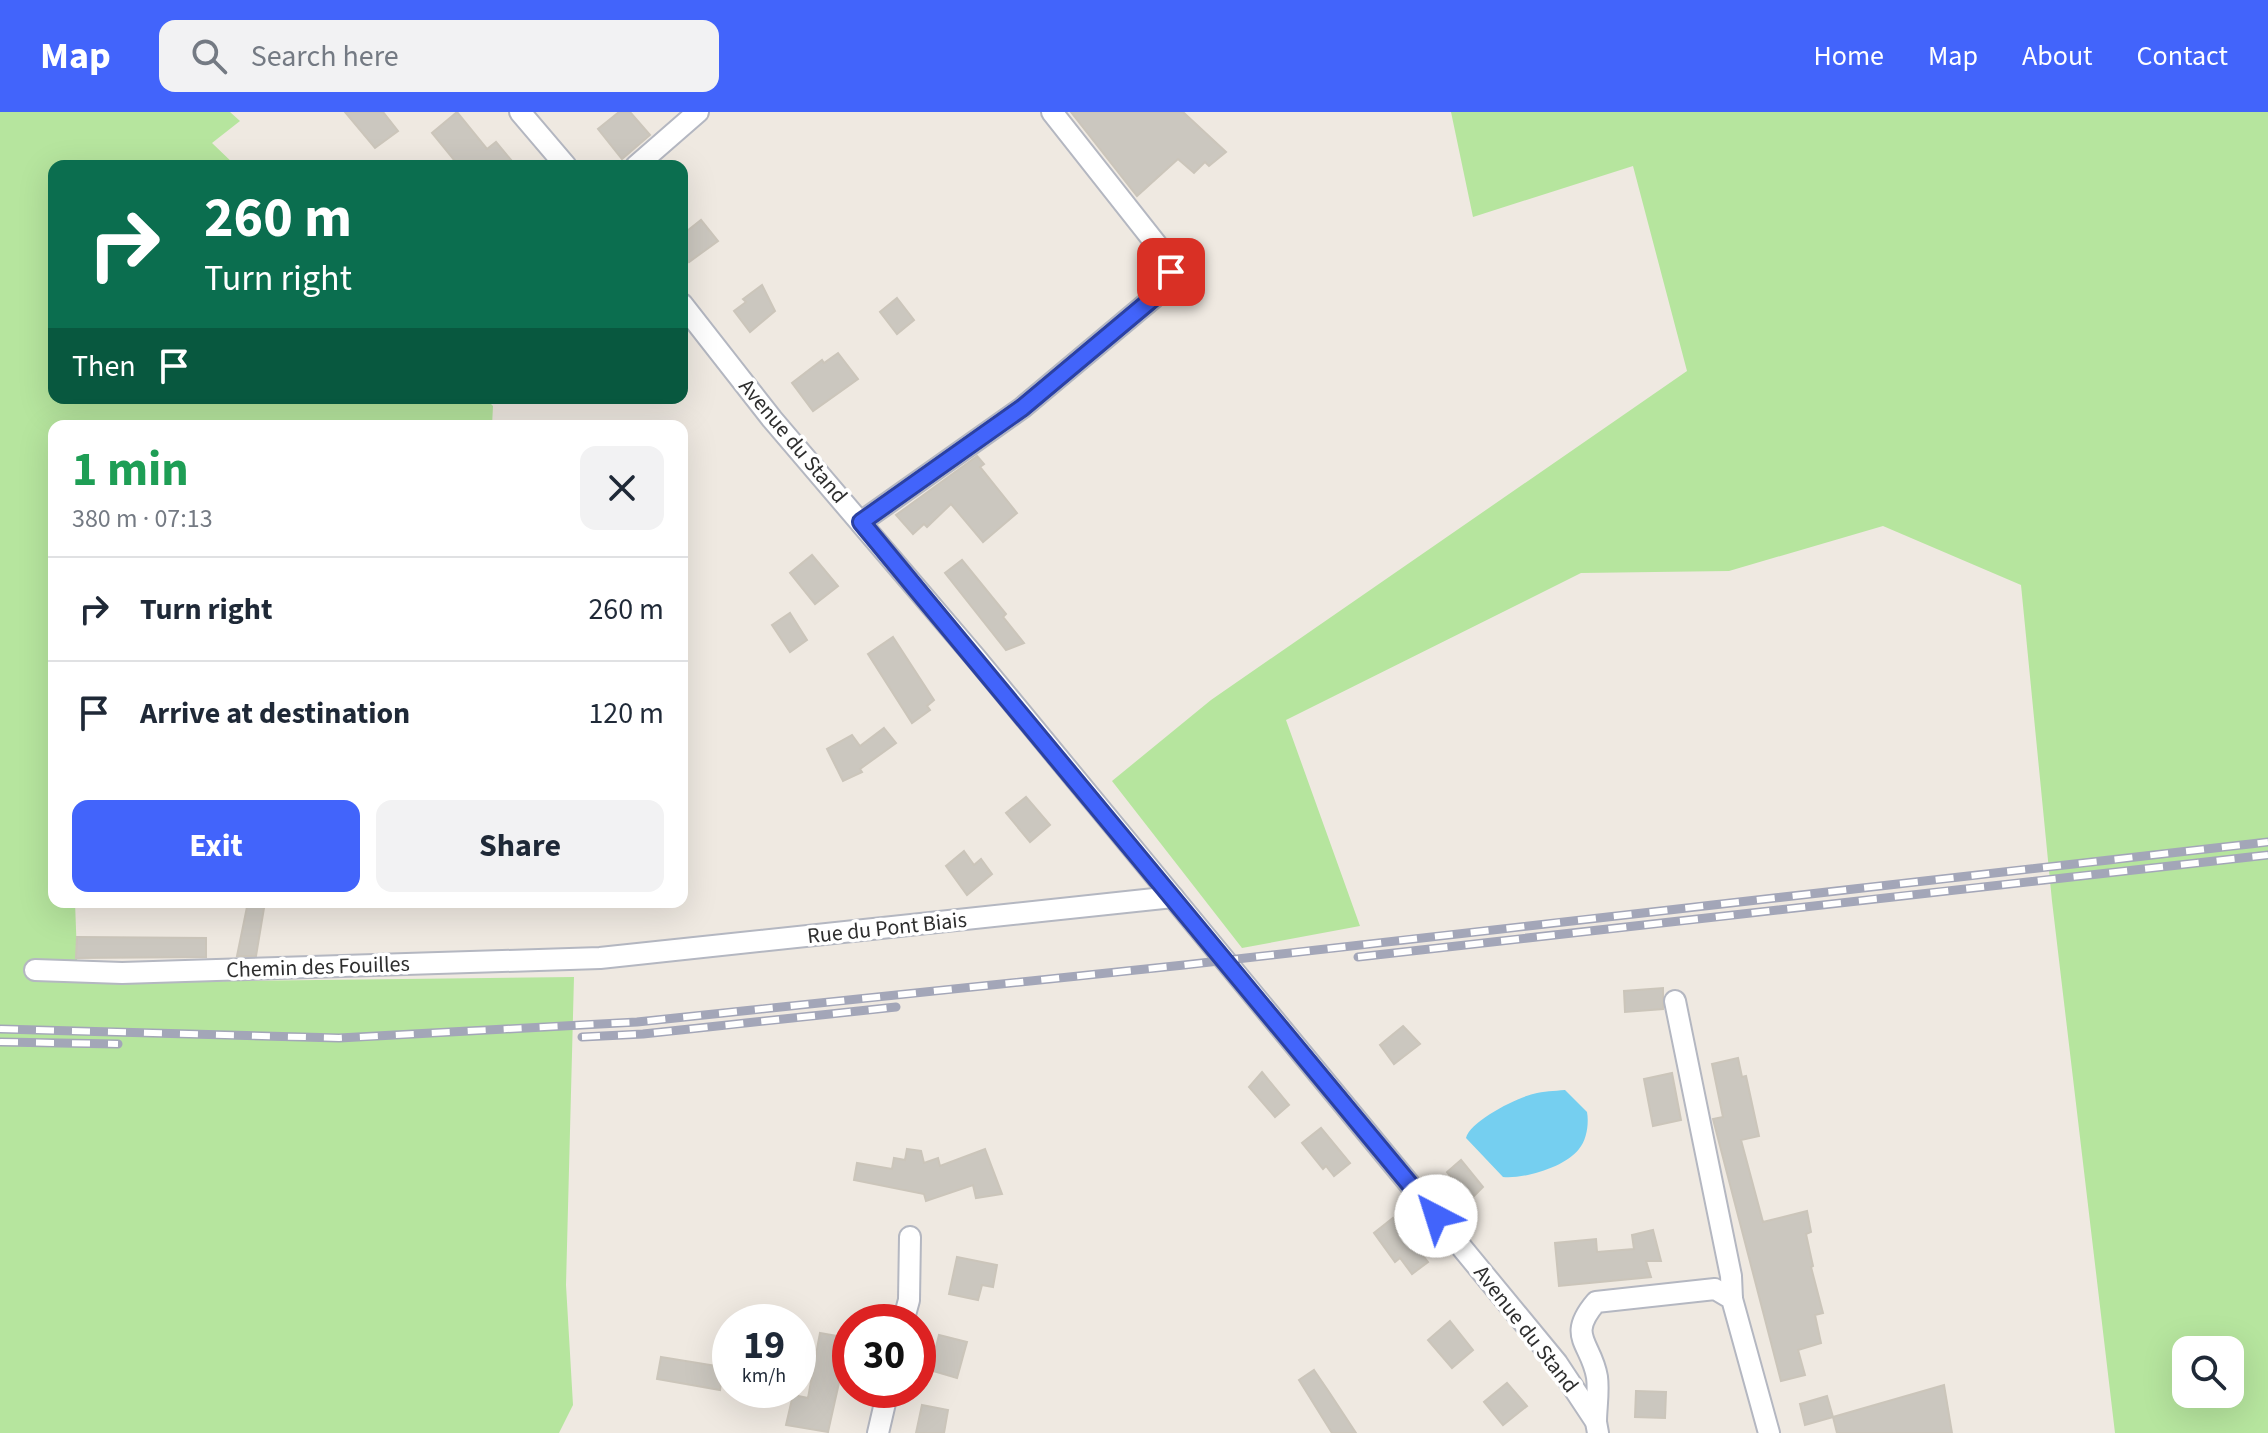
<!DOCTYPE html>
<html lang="en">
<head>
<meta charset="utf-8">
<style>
	body { margin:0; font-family:"Source Sans 3",sans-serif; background:#f2f2f3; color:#1f2937; height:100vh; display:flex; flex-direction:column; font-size:30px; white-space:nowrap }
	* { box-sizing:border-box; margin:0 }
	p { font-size:26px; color:#747a83 }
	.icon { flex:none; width:44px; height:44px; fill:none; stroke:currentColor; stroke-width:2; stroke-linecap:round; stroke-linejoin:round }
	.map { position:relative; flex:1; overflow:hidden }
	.details { position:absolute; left:48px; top:308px; width:640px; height:488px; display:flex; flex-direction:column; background:#fff; border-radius:16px; box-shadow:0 8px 32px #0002 }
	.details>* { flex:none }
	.hud { position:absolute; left:48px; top:48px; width:640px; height:244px; border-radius:16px; box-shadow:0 8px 32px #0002; background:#0b6e4f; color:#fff; overflow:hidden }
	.tools { position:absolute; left:2172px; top:1224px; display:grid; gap:16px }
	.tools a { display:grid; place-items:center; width:72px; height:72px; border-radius:16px; background:#fff; box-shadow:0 8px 32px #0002; font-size:40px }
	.speed { position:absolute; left:712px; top:1192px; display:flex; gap:16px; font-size:40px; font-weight:700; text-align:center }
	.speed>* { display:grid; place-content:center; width:104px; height:104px; border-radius:50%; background:#fff; box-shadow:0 8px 32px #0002; line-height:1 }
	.speed small { font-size:20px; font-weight:400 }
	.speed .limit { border:12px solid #d22; background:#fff; color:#111 }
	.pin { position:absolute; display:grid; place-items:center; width:68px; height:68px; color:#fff; margin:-34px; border-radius:16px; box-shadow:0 4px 12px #0006 }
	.me { position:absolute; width:88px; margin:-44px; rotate:320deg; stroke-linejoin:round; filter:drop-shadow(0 0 6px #0008) }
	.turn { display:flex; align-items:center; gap:28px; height:168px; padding:0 24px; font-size:36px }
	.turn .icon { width:104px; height:104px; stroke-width:2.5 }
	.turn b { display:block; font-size:56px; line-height:68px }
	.then { display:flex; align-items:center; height:76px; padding:0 24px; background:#0003; gap:16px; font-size:30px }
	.round { display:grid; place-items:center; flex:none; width:84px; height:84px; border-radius:16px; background:#f2f2f3 }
	.headline { display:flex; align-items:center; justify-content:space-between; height:136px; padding:0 24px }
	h1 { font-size:48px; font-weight:700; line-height:60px; color:#1e9e55 }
	.button { display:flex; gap:16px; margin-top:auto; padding:16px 24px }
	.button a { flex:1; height:92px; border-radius:16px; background:#4264fb; color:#fff; font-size:32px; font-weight:700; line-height:92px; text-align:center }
	.button a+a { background:#f2f2f3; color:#1f2937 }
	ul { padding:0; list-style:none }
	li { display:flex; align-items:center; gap:24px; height:104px; padding:0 24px; border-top:2px solid #e0e1e3 }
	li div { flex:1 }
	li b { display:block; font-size:30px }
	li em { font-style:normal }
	header { display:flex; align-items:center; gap:48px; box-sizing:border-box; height:112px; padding:0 40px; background:#4264fb; color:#fff }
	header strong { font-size:38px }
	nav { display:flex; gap:44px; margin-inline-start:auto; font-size:28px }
	.search { width:560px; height:72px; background:#f2f2f3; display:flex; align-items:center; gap:20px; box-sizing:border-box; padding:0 28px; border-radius:16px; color:#747a83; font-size:30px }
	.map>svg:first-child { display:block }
	.green { fill:#b6e59e; fill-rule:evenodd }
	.water { fill:#75cff0 }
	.building { fill:#cbc7bf; stroke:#cbc5ba; stroke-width:2 }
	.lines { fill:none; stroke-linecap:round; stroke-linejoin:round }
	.street-casing { stroke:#b4b7c1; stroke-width:24 }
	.street { stroke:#fff; stroke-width:20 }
	.rail-casing { stroke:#a3a6b8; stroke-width:9 }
	.rail { stroke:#fff; stroke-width:6; stroke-dasharray:18; stroke-linecap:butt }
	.route-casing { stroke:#2b41a3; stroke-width:20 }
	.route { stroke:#4264fb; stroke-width:14 }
	.labels { text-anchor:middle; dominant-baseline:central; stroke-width:7; stroke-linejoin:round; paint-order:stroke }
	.street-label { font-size:22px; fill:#2e2e2e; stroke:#fff }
</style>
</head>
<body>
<header>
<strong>Map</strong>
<div class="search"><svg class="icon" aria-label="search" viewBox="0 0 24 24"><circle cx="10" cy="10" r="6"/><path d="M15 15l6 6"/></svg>Search here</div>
<nav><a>Home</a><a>Map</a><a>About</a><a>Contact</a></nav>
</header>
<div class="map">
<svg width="2268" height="1321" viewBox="0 0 2268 1321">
	<rect width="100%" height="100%" fill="#efe9e1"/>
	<!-- green -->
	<g class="green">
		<path d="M0,0H230L240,9L212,31L236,54H54V286H485L493,294L492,314H54V790H75L78,871L574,865L566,1173L573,1293L559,1321H0Z"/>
		<path d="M1451,0H2268V1321H2115L2052,789L2021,473L1883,414L1729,459L1581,461L1286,608L1360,814L1242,836L1112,669L1211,588L1687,259L1633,54L1473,105ZM2186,1238H2230V1282H2186Z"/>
	</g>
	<!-- water -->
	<path class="water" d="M1565,978L1587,1000C1589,1011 1587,1028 1579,1037C1565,1055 1525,1067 1503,1065L1466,1026C1470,1009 1516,986 1533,982C1544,979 1554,979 1565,978Z"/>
	<!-- building -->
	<g class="building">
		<path d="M345,0H383L398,19L375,36Z"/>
		<path d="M457,0L487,37L496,30L516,54H459L432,21Z"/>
		<path d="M619,0H630L650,23L622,47L598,17Z"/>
		<path d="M1071,0H1183L1226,40L1209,54L1205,50L1194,61L1178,47L1137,84Z"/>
		<path d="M701,108L718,129L689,150L682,141V123Z"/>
		<path d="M762,173L775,199L750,220L734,199L746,190L743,187Z"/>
		<path d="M897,186L914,208L897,222L880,200Z"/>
		<path d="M838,241L858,267L813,299L792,271L822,248L824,251Z"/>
		<path d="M977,344L984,352L980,355L1017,401L983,430L951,392L927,415L924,412L913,422L896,403Z"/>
		<path d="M812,443L838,474L815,492L790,461Z"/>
		<path d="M962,448L1006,502L1003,505L1024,531L1006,538L945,461Z"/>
		<path d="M790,501L807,528L790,540L772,513Z"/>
		<path d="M893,525L934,588L927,594L930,598L912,611L868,542Z"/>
		<path d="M884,616L896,631L860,657L862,660L843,669L827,637L852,623L860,634Z"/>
		<path d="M1026,685L1050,713L1030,730L1006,701Z"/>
		<path d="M964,739L974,753L981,747L992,762L967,783L946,754Z"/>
		<path d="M248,790H265L256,844H237Z"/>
		<path d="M77,825L206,826V845L76,846Z"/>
		<path d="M1663,876V897L1625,900L1624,879Z"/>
		<path d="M1403,914L1420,932L1394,952L1380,933Z"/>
		<path d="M1738,946L1742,965L1746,964L1759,1024L1741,1028L1763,1110L1807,1099L1811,1120L1806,1122L1813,1154L1811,1155L1823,1201L1815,1203L1821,1231L1798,1238L1805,1263L1781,1269L1713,1007L1723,1005L1712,952Z"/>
		<path d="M1262,960L1289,993L1275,1005L1249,975Z"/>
		<path d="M1672,961L1681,1008L1653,1014L1644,967Z"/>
		<path d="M1321,1016L1350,1051L1334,1064L1326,1054L1323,1057L1302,1031Z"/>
		<path d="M907,1037L921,1039L924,1051L938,1046L940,1054L985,1037L1002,1082L976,1086L973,1073L926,1089L924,1082L854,1068L857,1051L892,1057L894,1046L905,1048Z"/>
		<path d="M1461,1048L1483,1075L1470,1088L1447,1060Z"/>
		<path d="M1393,1106L1428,1150L1412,1162L1400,1146L1395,1150L1374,1121Z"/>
		<path d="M1653,1118L1661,1149H1646L1651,1165L1559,1174L1555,1131L1596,1127L1597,1140L1634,1137L1632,1123Z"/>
		<path d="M957,1145L997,1153L993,1175L982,1173L978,1188L949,1182Z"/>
		<path d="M1450,1209L1473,1238L1452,1256L1428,1228Z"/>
		<path d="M820,1221L849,1226L828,1320L786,1313L793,1283L808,1286Z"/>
		<path d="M939,1223L967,1230L957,1266L930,1258Z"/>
		<path d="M661,1245L723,1255L720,1278L657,1267Z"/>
		<path d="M1314,1258L1329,1280L1356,1321H1332L1299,1268Z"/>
		<path d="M1507,1271L1527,1294L1503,1313L1484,1290Z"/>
		<path d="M1944,1273L1952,1321H1837L1833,1305Z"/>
		<path d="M1636,1279L1666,1280L1665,1306L1635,1305Z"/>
		<path d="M1827,1284L1833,1305L1805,1313L1800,1292Z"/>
		<path d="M922,1293L948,1298L944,1321H916Z"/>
	</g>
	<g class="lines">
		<!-- street casing -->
		<g class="street-casing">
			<g id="street">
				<path d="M520,0L566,54"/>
				<path d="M636,54L698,0"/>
				<path d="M682,192L772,307L975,545L1557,1251L1596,1310L1598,1321"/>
				<path d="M861,410L1022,296L1164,177L1171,160L1164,142L1052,0"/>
				<path d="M35,858L122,861L600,846L1173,785"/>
				<path d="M1675,889L1731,1164L1732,1187"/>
				<path d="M903,1210L909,1188L910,1125"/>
				<path d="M1596,1310C1596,1296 1599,1280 1597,1265C1591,1230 1566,1225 1596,1190L1715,1177L1732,1187L1769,1321"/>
				<path d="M878,1321L888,1278"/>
			</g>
		</g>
		<!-- street -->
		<use href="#street" class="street"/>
		<!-- rail casing -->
		<g class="rail-casing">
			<g id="rail">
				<path d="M1358,845L2268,743"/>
				<path d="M0,917L339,926L637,910L1184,853L2268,730"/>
				<path d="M582,925L643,922L896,895"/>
				<path d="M0,930L118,932"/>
			</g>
		</g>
		<!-- rail -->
		<use href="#rail" class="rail"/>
	</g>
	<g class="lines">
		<!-- route casing -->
		<g class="route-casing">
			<path id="route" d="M1171,160L1164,177L1022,296L861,410L1436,1104"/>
		</g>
		<!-- route -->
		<use href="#route" class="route"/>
	</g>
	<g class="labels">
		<!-- street labels -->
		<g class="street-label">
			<text transform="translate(793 329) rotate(50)">Avenue du Stand</text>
			<text transform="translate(887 816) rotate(-6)">Rue du Pont Biais</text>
			<text transform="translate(318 855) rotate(-2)">Chemin des Fouilles</text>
			<text transform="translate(1526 1217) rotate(52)">Avenue du Stand</text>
		</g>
	</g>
</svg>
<div class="tools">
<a><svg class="icon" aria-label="search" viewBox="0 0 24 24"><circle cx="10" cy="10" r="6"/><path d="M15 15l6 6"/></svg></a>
</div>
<div class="speed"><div>19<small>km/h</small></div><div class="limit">30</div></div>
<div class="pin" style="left:1171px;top:160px;background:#d93025"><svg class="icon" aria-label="arrive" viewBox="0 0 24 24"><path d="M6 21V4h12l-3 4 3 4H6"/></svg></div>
<svg class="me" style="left:1436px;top:1104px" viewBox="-20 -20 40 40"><circle r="19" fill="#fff"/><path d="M0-13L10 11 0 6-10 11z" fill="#4264fb"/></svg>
<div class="hud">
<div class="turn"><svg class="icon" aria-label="right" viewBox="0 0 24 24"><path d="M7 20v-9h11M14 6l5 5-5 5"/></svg><div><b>260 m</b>Turn right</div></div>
<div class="then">Then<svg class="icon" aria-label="arrive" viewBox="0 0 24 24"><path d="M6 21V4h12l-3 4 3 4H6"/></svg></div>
</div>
<section class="details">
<div class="headline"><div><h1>1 min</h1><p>380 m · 07:13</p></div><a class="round"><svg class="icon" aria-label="close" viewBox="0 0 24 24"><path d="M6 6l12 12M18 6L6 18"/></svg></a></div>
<ul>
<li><svg class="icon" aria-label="right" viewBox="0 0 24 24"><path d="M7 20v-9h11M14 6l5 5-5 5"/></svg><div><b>Turn right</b></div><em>260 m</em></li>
<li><svg class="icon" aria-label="arrive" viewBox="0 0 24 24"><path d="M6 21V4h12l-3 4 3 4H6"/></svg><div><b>Arrive at destination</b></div><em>120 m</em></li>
</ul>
<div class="button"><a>Exit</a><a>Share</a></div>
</section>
</div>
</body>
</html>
